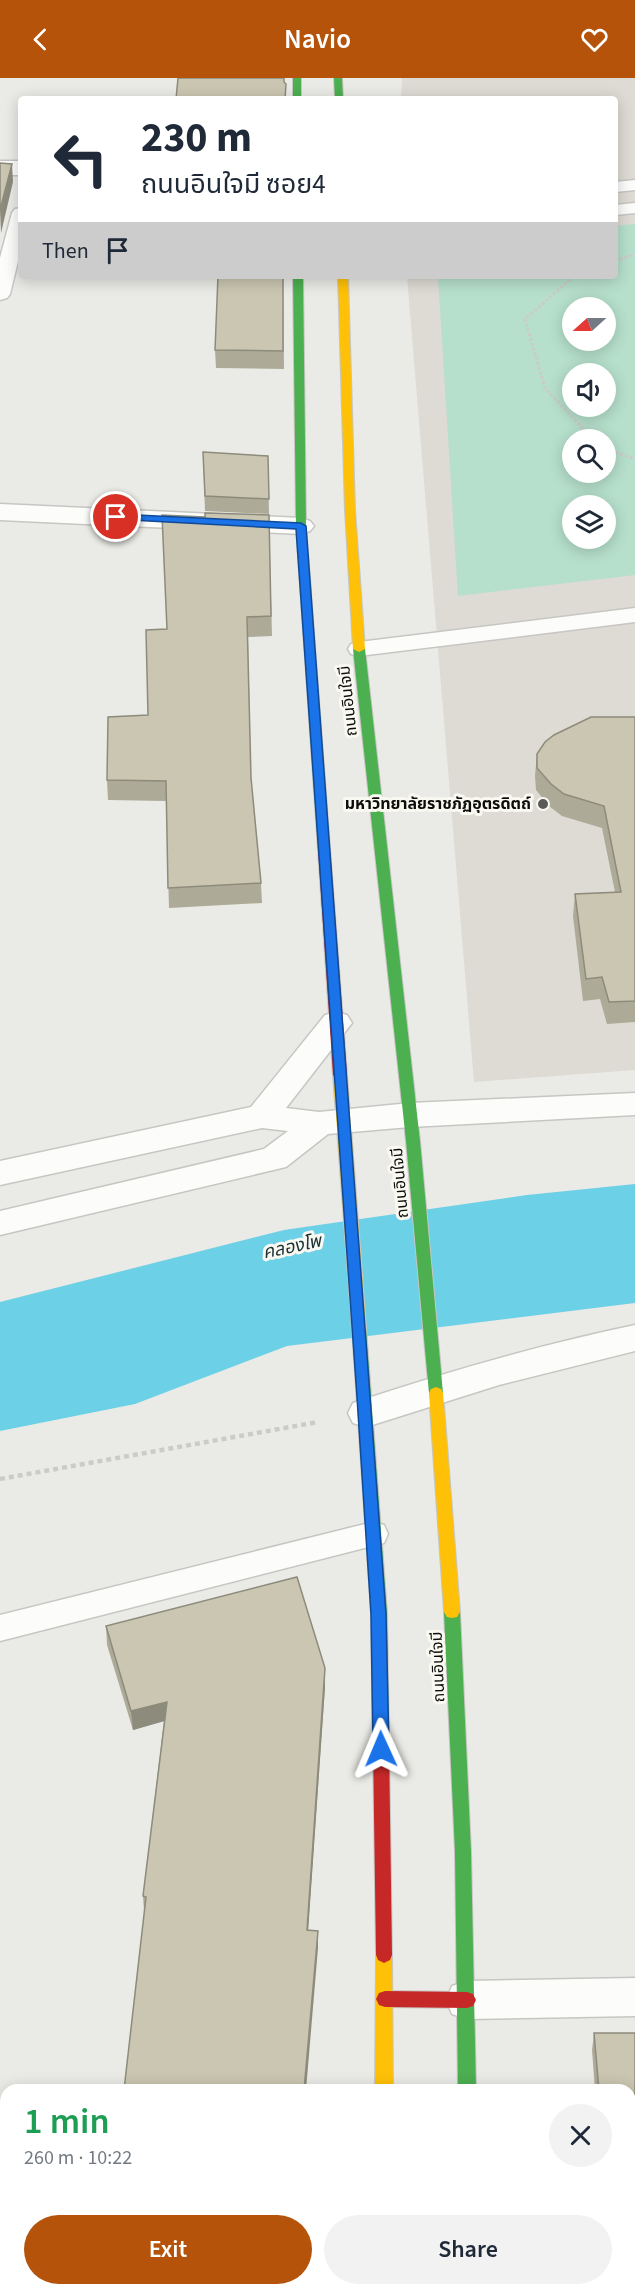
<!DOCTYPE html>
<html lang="en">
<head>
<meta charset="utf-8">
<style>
	body { margin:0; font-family:"Source Sans 3","Noto Sans Thai",sans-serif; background:#f2f2f3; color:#1f2937; height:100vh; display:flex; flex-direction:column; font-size:22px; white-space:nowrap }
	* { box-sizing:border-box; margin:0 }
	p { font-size:20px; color:#747a83 }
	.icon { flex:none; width:33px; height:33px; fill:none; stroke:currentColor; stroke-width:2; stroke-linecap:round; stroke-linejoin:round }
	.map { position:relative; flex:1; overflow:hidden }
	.sheet { position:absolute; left:0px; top:2006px; width:636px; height:212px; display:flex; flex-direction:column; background:#fff; border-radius:18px 18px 0 0; box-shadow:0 3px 15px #0003 }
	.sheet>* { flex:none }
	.banner { position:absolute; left:18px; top:18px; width:600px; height:183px; border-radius:6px; box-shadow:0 3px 15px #0003; background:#fff; color:#1f2937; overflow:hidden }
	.needle { width:39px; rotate:249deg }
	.tools { position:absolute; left:562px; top:219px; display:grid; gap:12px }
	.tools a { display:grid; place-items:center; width:54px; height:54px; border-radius:50%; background:#fff; box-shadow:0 3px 15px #0003; font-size:30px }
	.pin { position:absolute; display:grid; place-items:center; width:51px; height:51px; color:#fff; margin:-26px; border:3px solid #fff; border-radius:50%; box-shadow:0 2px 6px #0007 }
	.me { position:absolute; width:66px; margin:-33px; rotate:359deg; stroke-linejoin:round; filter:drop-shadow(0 0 4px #0008) }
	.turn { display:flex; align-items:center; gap:21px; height:126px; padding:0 24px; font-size:27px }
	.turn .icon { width:78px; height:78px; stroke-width:2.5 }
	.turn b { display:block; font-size:42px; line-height:51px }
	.then { display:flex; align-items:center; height:57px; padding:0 24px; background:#0003; gap:12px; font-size:22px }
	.round { display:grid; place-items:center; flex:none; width:63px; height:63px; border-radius:32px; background:#f2f2f3 }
	.overview { display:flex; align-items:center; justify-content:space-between; height:102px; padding:0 24px }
	h1 { font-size:36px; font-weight:600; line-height:45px; color:#1e9e55 }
	.action { display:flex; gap:12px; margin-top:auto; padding:12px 24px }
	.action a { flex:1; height:69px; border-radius:36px; background:#b45309; color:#fff; font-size:24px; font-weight:600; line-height:69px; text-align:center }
	.action a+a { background:#f2f2f3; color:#1f2937 }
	header { display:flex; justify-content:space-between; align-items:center; height:78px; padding:0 24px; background:#b45309; color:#fff; font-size:27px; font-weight:600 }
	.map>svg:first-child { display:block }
	.built { fill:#dddbd3; fill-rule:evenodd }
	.green { fill:#b6e0cc; fill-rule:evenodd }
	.water { fill:#6cd0e6 }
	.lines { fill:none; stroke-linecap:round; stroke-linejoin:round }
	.lane-casing { stroke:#c7c6c3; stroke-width:3 }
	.street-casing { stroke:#c7c6c3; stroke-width:3 }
	.fast-casing { stroke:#c7c6c3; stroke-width:2 }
	.slow-casing { stroke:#c7c6c3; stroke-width:2 }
	.jam-casing { stroke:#c7c6c3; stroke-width:2 }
	.path-far1 { stroke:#cbcbca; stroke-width:3; stroke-dasharray:3 2; stroke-linecap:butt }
	.path { stroke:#cbcbca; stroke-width:4.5; stroke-dasharray:5 4; stroke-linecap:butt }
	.lane { fill:#fcfcfb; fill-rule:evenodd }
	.street { fill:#fcfcfb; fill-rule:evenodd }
	.fast { fill:#4caf50; fill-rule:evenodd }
	.slow { fill:#ffc107; fill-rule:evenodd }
	.jam { fill:#c62828; fill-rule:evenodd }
	.wall { fill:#aeaa98 }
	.shaded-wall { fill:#8d8b7c }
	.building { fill:#cac6b1; stroke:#8d8b7c; stroke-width:1.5 }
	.route { fill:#1a73e8; stroke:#114b97; stroke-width:1.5 }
	.poi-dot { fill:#5a5a57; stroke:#f9f8f1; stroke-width:2 }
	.labels { text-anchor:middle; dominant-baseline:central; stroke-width:6; stroke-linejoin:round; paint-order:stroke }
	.street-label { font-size:16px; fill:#0c0c0a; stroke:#f9f8f1 }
	.poi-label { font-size:16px; font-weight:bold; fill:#0c0c0a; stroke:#f9f8f1; text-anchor:end }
	.water-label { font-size:18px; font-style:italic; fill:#1a3137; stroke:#f9f8f1 }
</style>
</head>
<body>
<header><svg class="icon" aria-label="back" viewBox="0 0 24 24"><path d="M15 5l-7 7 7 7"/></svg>Navio<svg class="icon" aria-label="heart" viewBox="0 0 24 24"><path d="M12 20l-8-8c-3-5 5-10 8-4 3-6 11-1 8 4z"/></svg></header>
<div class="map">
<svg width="635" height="2216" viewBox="0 0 635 2216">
	<rect width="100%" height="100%" fill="#eaeae6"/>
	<!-- built -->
	<path class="built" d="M402,0H635V992L474,1004L407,198H615V21H401ZM573,230H606V262H573ZM573,296H606V328H573ZM573,362H606V394H573ZM573,428H606V460H573Z"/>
	<!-- green -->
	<path class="green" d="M635,146V497L458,518L438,198H615V148ZM573,230H606V262H573ZM573,296H606V328H573ZM573,362H606V394H573ZM573,428H606V460H573Z"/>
	<!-- water -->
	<path class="water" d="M635,1106V1225L287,1268L135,1326L0,1353V1224L284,1152L527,1117Z"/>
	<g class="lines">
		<!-- lane casing -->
		<g class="lane-casing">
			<g id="lane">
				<path d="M635,102V112L615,114V104Z"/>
				<path d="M635,125V135L615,137V127Z"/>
				<path d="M21,130V171L10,216L7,220L0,222V180L12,135L15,131Z"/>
				<path d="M635,530V544L359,578L351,576L348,571L351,566L359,564Z"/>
				<path d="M373,1444L384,1447L388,1456L384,1465L0,1563V1537Z"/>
			</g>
		</g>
		<!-- street casing -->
		<g class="street-casing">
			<g id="street">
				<rect x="0" y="83" width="21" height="14"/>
				<path d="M0,426L301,440L310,443L314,448L310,453L301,456L0,442Z"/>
				<path d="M336,934L347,937L352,945L286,1030L319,1034L410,1025L635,1015V1037L410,1049L328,1056L286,1089L0,1157V1133L264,1071L288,1053L262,1050L0,1107V1083L251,1029L325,937Z"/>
				<path d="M635,1247V1273L499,1307L366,1349L353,1345L348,1335L353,1325C446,1294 539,1267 635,1247Z"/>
				<path d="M635,1900V1938L467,1941L452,1936L446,1922L452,1908L467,1903Z"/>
				<rect x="0" y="2089" width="6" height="42"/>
			</g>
		</g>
		<!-- fast casing -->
		<g class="fast-casing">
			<g id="fast">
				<rect x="293" y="0" width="8" height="21"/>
				<path d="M334,0H342L343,21H335Z"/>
				<path d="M293,198H303L306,448L330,771L324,775L318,771L296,448Z"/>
				<path d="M359,568L365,571L420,1063L443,1315L441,1319H431L429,1315L406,1063L353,571Z"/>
				<path d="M359,1245L364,1246L366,1250L387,1535L389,1667L387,1672L381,1674L375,1672L373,1667L371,1535L352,1250L354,1246Z"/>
				<path d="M452,1528L457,1529L460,1534L471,1774L476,2012H458L455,1774L444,1534L447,1529Z"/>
				<rect x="372" y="2211" width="18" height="5"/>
				<rect x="459" y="2211" width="18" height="5"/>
			</g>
		</g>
		<!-- slow casing -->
		<g class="slow-casing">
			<g id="slow">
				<path d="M338,198H348L355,432L365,571L359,574L353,571L345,432Z"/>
				<path d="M340,992L347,997L366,1250L364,1254H354L352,1250L333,997Z"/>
				<path d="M436,1309L441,1311L443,1315L460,1534L457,1539L452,1540L447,1539L444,1534L429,1315L431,1311Z"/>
				<path d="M384,1869L390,1872L392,1877L393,2012H375L376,1877L378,1872Z"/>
			</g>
		</g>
		<!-- jam casing -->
		<g class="jam-casing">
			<g id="jam">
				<path d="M324,767L330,771L347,997L340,1002L333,997L318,771Z"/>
				<path d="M381,1660L387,1662L389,1667L392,1877L390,1882L384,1885L378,1882L376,1877L373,1667L375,1662Z"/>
				<path d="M385,1913L467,1914L473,1916L476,1922L473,1928L467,1930L385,1929L379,1927L376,1921L379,1915Z"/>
			</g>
		</g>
		<!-- path-far1 -->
		<g class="path-far1">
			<path d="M615,183L635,176"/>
			<path d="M574,198L525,241L545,310L594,362"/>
			<path d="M606,371L635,381"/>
		</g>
		<!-- path -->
		<path class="path" d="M0,1401L318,1344"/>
		<!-- lane -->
		<use href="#lane" class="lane"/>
		<!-- street -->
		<use href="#street" class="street"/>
		<!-- fast -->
		<use href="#fast" class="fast"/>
		<!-- slow -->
		<use href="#slow" class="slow"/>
		<!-- jam -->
		<use href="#jam" class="jam"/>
	</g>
	<!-- wall -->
	<g class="wall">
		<path d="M283,198L284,291L216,290L215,272Z"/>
		<path d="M203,374L268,378L269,436L205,433Z"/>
		<path d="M269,437L272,558L248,559L251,700L261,805L262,825L169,830L166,723L108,722L107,702L148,637L167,551L205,439Z"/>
		<path d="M635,639V944L607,946L600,921L583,923L573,838L575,816L615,814L602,750L562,738L549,728L536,712L535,698L537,676Z"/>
		<path d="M106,1548L325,1590V1609L308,1852L318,1870L144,1833L143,1818L164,1643L133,1652L107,1567Z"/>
		<path d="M594,1955H635V2195H630V2012H595L592,1972Z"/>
	</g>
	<!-- shaded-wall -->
	<g class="shaded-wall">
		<path d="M12,86L13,104L1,155L0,132Z"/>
		<path d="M325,1590V1609L307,1869V1852Z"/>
		<path d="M167,1624L168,1642L133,1652L131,1633Z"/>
		<path d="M318,1853V1870L306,2012H304Z"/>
	</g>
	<!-- building -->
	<g class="building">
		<path d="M178,0H284V4L286,6L285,21H176Z"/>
		<path d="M0,85L12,86L0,132Z"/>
		<path d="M218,198H283V273L215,272Z"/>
		<path d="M203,374L268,378L269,421L205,418Z"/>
		<path d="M205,435L269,437L271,538L247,539L251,700L261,805L168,810L166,703L107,702L108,639L148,637L146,552L167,551L162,437L205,439Z"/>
		<path d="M591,639H635V923L609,924L602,899L586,901L575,816L621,814L604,728L564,716L551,706L537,690V676L545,664L554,657Z"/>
		<path d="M297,1499L325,1590L307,1852L318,1853L304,2012H124L146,1819L143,1818L167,1624L131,1633L106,1548Z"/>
		<path d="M594,1955H635V2180L630,2179V2012H599Z"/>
		<rect x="80" y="2211" width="204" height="5"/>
	</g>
	<!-- route -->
	<path class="route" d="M116,436L301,445L306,448L386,1536L389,1671L386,1676L381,1678L375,1676L373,1671L371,1536L357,1319L296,451L112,441V437Z"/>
	<!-- markers -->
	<circle class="poi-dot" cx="543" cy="726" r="6"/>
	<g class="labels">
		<!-- street labels -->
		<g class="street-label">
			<text transform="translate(348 623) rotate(-96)">ถนนอินใจมี</text>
			<text transform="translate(400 1105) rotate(-95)">ถนนอินใจมี</text>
			<text transform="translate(438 1589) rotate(-92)">ถนนอินใจมี</text>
		</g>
		<!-- poi labels -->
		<g class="poi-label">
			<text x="531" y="726">มหาวิทยาลัยราชภัฏอุตรดิตถ์</text>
		</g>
		<!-- water labels -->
		<g class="water-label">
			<text transform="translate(292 1169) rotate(-12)">คลองโพ</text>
		</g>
	</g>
</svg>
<div class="tools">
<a><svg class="needle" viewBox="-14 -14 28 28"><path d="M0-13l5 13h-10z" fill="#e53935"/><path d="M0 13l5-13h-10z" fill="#747a83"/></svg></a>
<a><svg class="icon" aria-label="sound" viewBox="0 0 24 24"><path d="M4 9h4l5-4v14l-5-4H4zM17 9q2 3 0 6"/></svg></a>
<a><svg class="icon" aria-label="search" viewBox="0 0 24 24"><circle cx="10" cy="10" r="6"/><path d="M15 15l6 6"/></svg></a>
<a><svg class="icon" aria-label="layers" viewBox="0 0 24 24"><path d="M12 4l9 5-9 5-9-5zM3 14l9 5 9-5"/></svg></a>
</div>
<div class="pin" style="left:116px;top:439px;background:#d93025"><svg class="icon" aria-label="arrive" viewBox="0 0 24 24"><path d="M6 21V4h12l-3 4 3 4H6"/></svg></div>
<svg class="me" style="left:381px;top:1671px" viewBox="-20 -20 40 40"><path d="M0-17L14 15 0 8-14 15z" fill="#1a73e8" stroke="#fff" stroke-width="4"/></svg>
<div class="banner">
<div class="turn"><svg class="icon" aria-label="left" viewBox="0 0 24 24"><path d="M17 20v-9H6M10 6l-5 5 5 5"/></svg><div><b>230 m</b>ถนนอินใจมี ซอย4</div></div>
<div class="then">Then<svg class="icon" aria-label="arrive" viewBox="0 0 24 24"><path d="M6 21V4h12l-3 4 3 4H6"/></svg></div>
</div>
<section class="sheet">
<div class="overview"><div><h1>1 min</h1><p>260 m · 10:22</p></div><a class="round"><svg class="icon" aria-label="close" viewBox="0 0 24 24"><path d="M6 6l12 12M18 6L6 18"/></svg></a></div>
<div class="action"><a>Exit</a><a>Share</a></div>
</section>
</div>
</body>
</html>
